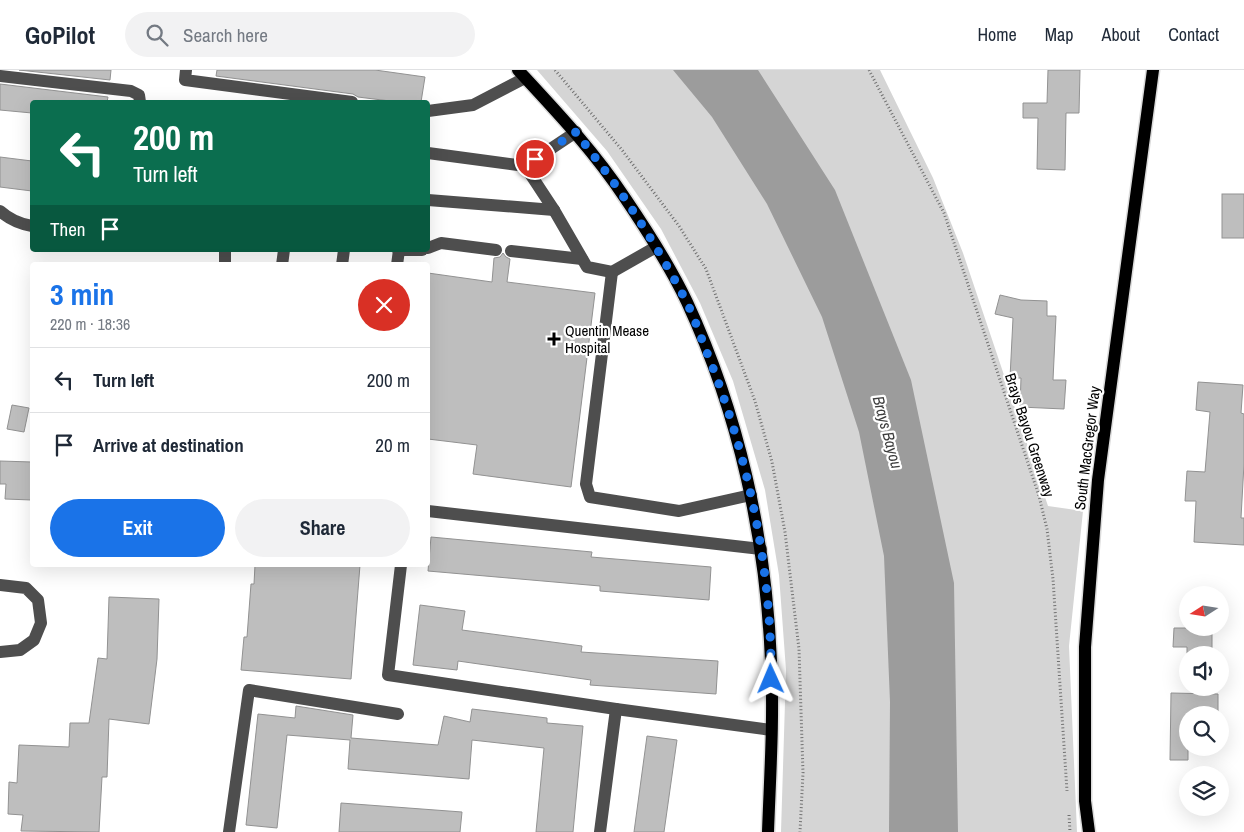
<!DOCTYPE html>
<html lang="en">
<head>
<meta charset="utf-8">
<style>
	body { margin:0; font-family:"Archivo Narrow",sans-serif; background:#f2f2f3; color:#1f2937; height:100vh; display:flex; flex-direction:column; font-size:19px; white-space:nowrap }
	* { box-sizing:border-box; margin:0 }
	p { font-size:16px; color:#747a83 }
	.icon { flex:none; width:28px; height:28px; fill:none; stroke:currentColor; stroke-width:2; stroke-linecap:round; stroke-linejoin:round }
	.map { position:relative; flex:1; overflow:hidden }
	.drawer { position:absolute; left:30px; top:192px; width:400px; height:305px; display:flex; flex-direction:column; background:#fff; border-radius:5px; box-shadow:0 5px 20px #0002 }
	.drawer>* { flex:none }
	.hud { position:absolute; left:30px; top:30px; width:400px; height:152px; border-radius:5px; box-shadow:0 5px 20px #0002; background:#0b6e4f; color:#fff; overflow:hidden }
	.needle { width:32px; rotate:258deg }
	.controls { position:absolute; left:1179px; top:516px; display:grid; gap:10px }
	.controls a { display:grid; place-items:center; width:50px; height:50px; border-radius:50%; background:#fff; box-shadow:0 5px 20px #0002; font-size:25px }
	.pin { position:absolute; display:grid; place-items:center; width:42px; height:42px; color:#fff; margin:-21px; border:2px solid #fff; border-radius:50%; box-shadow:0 1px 5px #0007 }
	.me { position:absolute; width:55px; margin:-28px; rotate:359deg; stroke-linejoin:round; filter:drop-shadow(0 0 4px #0008) }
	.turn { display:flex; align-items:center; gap:18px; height:105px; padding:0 20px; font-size:22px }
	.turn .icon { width:65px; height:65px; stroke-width:2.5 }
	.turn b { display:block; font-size:35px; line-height:42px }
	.then { display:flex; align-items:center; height:48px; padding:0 20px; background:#0003; gap:10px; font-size:19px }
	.round { display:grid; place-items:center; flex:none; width:52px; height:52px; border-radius:26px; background:#f2f2f3 }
	.overview { display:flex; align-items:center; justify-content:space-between; height:85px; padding:0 20px }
	h1 { font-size:30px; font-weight:800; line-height:38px; color:#1a73e8 }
	.primary-button { display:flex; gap:10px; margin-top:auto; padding:10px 20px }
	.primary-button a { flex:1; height:58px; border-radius:30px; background:#1a73e8; color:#fff; font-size:20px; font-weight:800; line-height:58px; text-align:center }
	.primary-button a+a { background:#f2f2f3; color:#1f2937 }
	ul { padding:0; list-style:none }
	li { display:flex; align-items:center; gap:15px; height:65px; padding:0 20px; border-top:1px solid #e0e1e3 }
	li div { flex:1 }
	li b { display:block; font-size:19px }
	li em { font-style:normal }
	header { display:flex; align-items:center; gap:30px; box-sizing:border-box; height:70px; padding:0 25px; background:#fff; border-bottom:1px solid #e0e1e3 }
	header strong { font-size:24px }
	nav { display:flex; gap:28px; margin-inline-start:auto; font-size:18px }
	.search { width:350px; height:45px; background:#f2f2f3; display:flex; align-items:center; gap:12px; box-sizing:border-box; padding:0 18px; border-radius:28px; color:#747a83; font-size:19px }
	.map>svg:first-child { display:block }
	.green { fill:#d5d5d5 }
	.water { fill:#9c9c9c }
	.building { fill:#bebebe; stroke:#929292 }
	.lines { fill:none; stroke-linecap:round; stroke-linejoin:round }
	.major-casing { stroke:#dbdbdb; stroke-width:15 }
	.path { stroke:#707070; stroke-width:3; stroke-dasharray:1 2.5; stroke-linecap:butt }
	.minor { stroke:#4e4e4e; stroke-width:12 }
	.major { stroke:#000; stroke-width:12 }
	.route { stroke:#1a73e8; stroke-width:9; stroke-dasharray:0 16.2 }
	.poi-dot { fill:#000; stroke:#fff; stroke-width:2 }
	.labels { text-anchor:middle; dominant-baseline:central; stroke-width:4.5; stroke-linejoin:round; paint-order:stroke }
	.poi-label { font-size:15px; fill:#000; stroke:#fff; text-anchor:start }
	.street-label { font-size:15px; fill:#000; stroke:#fff }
	.water-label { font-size:16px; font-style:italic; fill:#3d3d3d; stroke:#fff }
</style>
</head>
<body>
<header>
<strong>GoPilot</strong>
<div class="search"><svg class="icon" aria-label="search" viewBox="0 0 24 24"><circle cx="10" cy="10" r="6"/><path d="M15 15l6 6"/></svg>Search here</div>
<nav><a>Home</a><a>Map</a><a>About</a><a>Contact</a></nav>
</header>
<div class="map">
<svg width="1244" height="762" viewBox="0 0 1244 762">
	<rect width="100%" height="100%" fill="#fff"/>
	<!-- green -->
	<path class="green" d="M537,0H880L933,108L963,183L1048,436L1083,441L1069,576L1077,762H781L786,600L779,505L765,420L733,311L700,233L661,159L607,81Z"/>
	<!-- water -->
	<path class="water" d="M673,0H758L835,120L911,310L954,513L958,762H889L890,632L884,486L859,362L822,247L767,134L712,47Z"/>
	<!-- building -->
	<g class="building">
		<path d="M19,0H111L110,10Z"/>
		<path d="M217,0H375L425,7L421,32H398L358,27L353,24L216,6Z"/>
		<path d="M1048,0H1080L1079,43H1066L1065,100L1037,99L1038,48H1023V33H1047Z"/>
		<path d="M0,14L108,27L107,32H32V43L0,40Z"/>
		<path d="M0,87L32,91V121L0,117Z"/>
		<rect x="1222" y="124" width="22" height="44"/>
		<path d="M503,183L506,187L510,189L507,212L595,223L571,417L473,404L477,375L428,369V203L492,212L494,188L500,187Z"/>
		<path d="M1000,225L1021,230L1047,231V246H1056L1053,310H1066L1064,339L1020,337L1021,308H1010L1013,248L995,244Z"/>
		<path d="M1198,312L1243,315L1241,343L1244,344V394L1241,448H1244V475L1194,472L1196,431H1185L1187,401L1205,402L1210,342L1196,340Z"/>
		<path d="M12,335L29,338L24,362L7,359Z"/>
		<path d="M0,391L32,392V430L5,429L6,414H0Z"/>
		<path d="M431,467L592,482L591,487L711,497L709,530L600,521V516L428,501Z"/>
		<path d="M255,495H360L351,609L241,600L244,567H247L251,514H254Z"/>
		<path d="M109,527L159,529L157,589L149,654L109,649L107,707H102L99,762L21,761L23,745L8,744L9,712L17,713L19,675L69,677L70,653H89L98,588L107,589Z"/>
		<path d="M420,535L465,541L462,560L582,576L581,582L718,591L716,624L590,615L591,610L458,591L457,600L413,595Z"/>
		<path d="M1174,558H1212V585H1187V577H1173Z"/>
		<path d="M1171,623L1218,624V645H1188V690H1170Z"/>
		<path d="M296,636L353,645L351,668L438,675L444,646L470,652L472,639L547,648V653L583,656L573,762H536L544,678L472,670L469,709L348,699L350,670L287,665L277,758L246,755L258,644L295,648Z"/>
		<path d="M647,666L677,670L664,762H634Z"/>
		<path d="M341,733L462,742L460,762H339Z"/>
	</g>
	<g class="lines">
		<!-- major casing -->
		<g class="major-casing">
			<g id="major">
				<path d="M518,0C556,41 594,81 625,128C646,159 671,198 687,232C739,344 766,468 771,591C774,648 770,705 768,762"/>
				<path d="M1089,762L1085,731V577L1098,410L1153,0"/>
			</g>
		</g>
		<!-- path -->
		<g class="path">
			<path d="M555,0L622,80L679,156L706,199L755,331L772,392L785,462L799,579L803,703L800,762"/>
			<path d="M869,0L944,143L1039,426L1047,459L1053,509L1067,721"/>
			<path d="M1069,745L1070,762"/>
		</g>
		<!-- minor -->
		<g class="minor">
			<path d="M186,0L185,10L352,32"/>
			<path d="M0,6L131,21L139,25L140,32"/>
			<path d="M428,41L473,35L525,8"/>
			<path d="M428,83L525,96L576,62"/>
			<path d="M525,96L554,140L587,197L612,202L656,177"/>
			<path d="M428,130L554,140"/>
			<path d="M0,141C10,150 19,154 32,156"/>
			<path d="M428,178L441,173L496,180"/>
			<path d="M225,180V195"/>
			<path d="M398,180H422"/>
			<path d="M511,181L582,189"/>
			<path d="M282,195L284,180"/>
			<path d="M342,195L344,180"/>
			<path d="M397,195L399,180"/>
			<path d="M612,202L586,414L590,427L679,441L751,425"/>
			<path d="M428,441L761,479"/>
			<path d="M401,495L388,605L616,639L771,660"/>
			<path d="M0,515L26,518L38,530L41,553L34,570L20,580L0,582"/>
			<path d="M229,762L249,620L398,644"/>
			<path d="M600,762L616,639"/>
		</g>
		<!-- major -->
		<use href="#major" class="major"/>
	</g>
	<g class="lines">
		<!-- route -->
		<path class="route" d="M535,89L576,62C592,84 610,106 625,129C647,161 667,195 685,229C693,244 699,262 705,278C747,380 772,498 771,609"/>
	</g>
	<!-- markers -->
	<path class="poi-dot" d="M551.5 261.5h5v5h5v5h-5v5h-5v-5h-5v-5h5z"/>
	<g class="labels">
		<!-- poi labels -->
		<g class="poi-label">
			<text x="565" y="260">Quentin Mease<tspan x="565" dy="17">Hospital</tspan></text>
		</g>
		<!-- street labels -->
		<g class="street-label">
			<text transform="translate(1030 365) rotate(72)">Brays Bayou Greenway</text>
			<text transform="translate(1087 378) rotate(-83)">South MacGregor Way</text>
		</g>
		<!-- water labels -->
		<g class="water-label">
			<text transform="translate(888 362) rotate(75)">Brays Bayou</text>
		</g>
	</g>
</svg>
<div class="controls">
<a><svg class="needle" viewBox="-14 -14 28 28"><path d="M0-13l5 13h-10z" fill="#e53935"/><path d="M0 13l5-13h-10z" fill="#747a83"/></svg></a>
<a><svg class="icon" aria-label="sound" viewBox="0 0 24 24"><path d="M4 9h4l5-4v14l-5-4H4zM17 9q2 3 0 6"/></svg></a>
<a><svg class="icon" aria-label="search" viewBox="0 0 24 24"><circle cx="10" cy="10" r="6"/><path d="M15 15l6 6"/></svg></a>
<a><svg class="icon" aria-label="layers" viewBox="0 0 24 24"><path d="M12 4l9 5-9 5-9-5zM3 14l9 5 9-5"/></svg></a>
</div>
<div class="pin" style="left:535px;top:89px;background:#d93025"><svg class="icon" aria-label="arrive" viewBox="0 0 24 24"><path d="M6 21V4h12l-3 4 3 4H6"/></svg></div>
<svg class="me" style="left:771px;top:609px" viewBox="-20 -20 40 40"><path d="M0-17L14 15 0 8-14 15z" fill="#1a73e8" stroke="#fff" stroke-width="4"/></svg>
<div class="hud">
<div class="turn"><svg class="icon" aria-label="left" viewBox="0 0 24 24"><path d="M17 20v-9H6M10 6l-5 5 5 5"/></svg><div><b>200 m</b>Turn left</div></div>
<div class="then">Then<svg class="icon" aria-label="arrive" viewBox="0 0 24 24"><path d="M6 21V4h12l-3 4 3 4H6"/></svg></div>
</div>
<section class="drawer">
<div class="overview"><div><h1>3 min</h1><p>220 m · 18:36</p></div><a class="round" style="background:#d93025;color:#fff"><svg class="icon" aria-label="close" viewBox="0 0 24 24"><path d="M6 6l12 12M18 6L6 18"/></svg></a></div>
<ul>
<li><svg class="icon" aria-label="left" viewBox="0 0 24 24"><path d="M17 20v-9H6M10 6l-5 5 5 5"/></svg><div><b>Turn left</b></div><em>200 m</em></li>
<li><svg class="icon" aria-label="arrive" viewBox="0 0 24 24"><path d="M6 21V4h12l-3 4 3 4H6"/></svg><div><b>Arrive at destination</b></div><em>20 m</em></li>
</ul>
<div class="primary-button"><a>Exit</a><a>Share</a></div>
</section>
</div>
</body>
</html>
